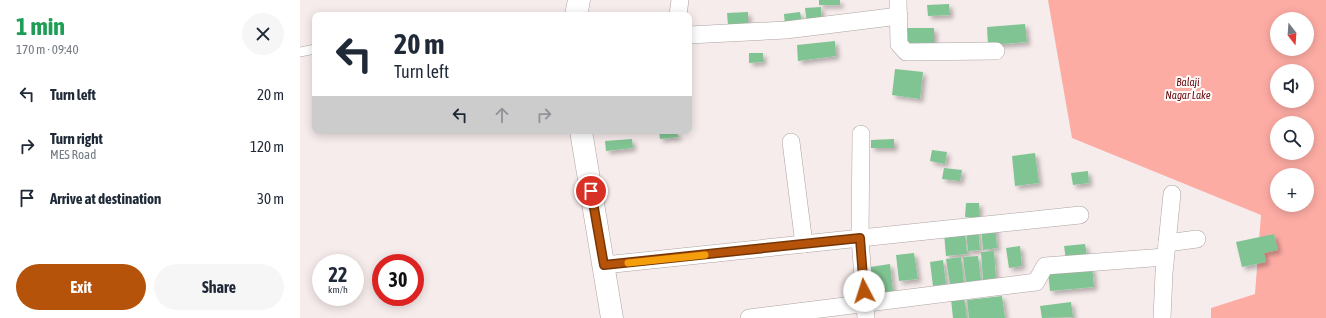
<!DOCTYPE html>
<html lang="en">
<head>
<meta charset="utf-8">
<style>
	:root { --surface:#fff; --page:#f6f6f7; --text:#1f2937; --muted:#747a83; --accent:#b45309 }
	body { margin:0; font-family:"Asap Condensed",sans-serif; background:var(--page); color:var(--text); height:100vh; display:flex; flex-direction:column; font-size:15px; white-space:nowrap }
	* { box-sizing:border-box; margin:0 }
	p { font-size:13px; color:var(--muted) }
	.icon { flex:none; width:22px; height:22px; fill:none; stroke:currentColor; stroke-width:2; stroke-linecap:round; stroke-linejoin:round }
	.map { position:relative; flex:1; overflow:hidden }
	.side { display:flex; flex-direction:column; background:var(--surface); width:300px }
	.side>* { flex:none }
	.top-card { position:absolute; left:12px; top:12px; width:380px; height:122px; border-radius:8px; box-shadow:0 2px 10px #0003; background:#fff; color:var(--text); overflow:hidden }
	.needle { width:26px; rotate:163deg }
	.controls { position:absolute; left:970px; top:12px; display:grid; gap:8px }
	.controls a { display:grid; place-items:center; width:44px; height:44px; border-radius:50%; background:var(--surface); box-shadow:0 2px 10px #0003; font-size:20px }
	.speed { position:absolute; left:12px; top:254px; display:flex; gap:8px; font-size:20px; font-weight:700; text-align:center }
	.speed>* { display:grid; place-content:center; width:52px; height:52px; border-radius:50%; background:var(--surface); box-shadow:0 2px 10px #0003; line-height:1 }
	.speed small { font-size:10px; font-weight:400 }
	.speed .limit { border:6px solid #d22; background:#fff; color:#111 }
	.pin { position:absolute; display:grid; place-items:center; width:34px; height:34px; color:#fff; margin:-17px; border:2px solid #fff; border-radius:50%; box-shadow:0 1px 4px #0007 }
	.me { position:absolute; width:44px; margin:-22px; rotate:355deg; stroke-linejoin:round; filter:drop-shadow(0 0 3px #0008) }
	.turn { display:flex; align-items:center; gap:14px; height:84px; padding:0 16px; font-size:18px }
	.turn .icon { width:52px; height:52px; stroke-width:2.5 }
	.turn b { display:block; font-size:28px; line-height:34px }
	.lanes { display:flex; align-items:center; height:38px; padding:0 16px; background:#0003; justify-content:center; gap:20px; direction:ltr }
	.lanes .off { opacity:.35 }
	.round { display:grid; place-items:center; flex:none; width:42px; height:42px; border-radius:21px; background:var(--page) }
	.head { display:flex; align-items:center; justify-content:space-between; height:68px; padding:0 16px }
	h1 { font-size:24px; font-weight:700; line-height:30px; color:#1e9e55 }
	.cta { display:flex; gap:8px; margin-top:auto; padding:8px 16px }
	.cta a { flex:1; height:46px; border-radius:24px; background:var(--accent); color:#fff; font-size:16px; font-weight:700; line-height:46px; text-align:center }
	.cta a+a { background:var(--page); color:var(--text) }
	ul { padding:0; list-style:none }
	li { display:flex; align-items:center; gap:12px; height:52px; padding:0 16px }
	li div { flex:1 }
	li b { display:block; font-size:15px }
	li em { font-style:normal }
	main { display:flex; flex:1; min-height:0 }
	.map>svg:first-child { display:block }
	.water { fill:#fdaca4; fill-rule:evenodd }
	.building { fill:#81c493; filter:url(#shadow) }
	.lines { fill:none; stroke-linecap:round; stroke-linejoin:round }
	.lane-casing { stroke:#ada4a3; stroke-width:10 }
	.street-casing { stroke:#ada4a3; stroke-width:18 }
	.secondary-casing { stroke:#ada4a3; stroke-width:23 }
	.lane { stroke:#fff; stroke-width:9 }
	.street { stroke:#fff; stroke-width:17 }
	.secondary { stroke:#fff; stroke-width:22 }
	.route-casing { stroke:#753606; stroke-width:10 }
	.route { stroke:#b45309; stroke-width:7 }
	.slow { stroke:#f59e0b; stroke-width:7 }
	.labels { text-anchor:middle; dominant-baseline:central; stroke-width:4; stroke-linejoin:round; paint-order:stroke }
	.water-label { font-size:11px; font-style:italic; fill:#6b0c0f; stroke:#fffbfb }
</style>
</head>
<body>
<main>
<section class="side">
<div class="head"><div><h1>1 min</h1><p>170 m · 09:40</p></div><a class="round"><svg class="icon" aria-label="close" viewBox="0 0 24 24"><path d="M6 6l12 12M18 6L6 18"/></svg></a></div>
<ul>
<li><svg class="icon" aria-label="left" viewBox="0 0 24 24"><path d="M17 20v-9H6M10 6l-5 5 5 5"/></svg><div><b>Turn left</b></div><em>20 m</em></li>
<li><svg class="icon" aria-label="right" viewBox="0 0 24 24"><path d="M7 20v-9h11M14 6l5 5-5 5"/></svg><div><b>Turn right</b><p>MES Road</p></div><em>120 m</em></li>
<li><svg class="icon" aria-label="arrive" viewBox="0 0 24 24"><path d="M6 21V4h12l-3 4 3 4H6"/></svg><div><b>Arrive at destination</b></div><em>30 m</em></li>
</ul>
<div class="cta"><a>Exit</a><a>Share</a></div>
</section>
<div class="map">
<svg width="1026" height="318" viewBox="0 0 1026 318">
	<defs>
		<filter id="shadow"><feDropShadow dx="3.5" dy="3.5" stdDeviation="2" flood-color="#0004"/></filter>
	</defs>
	<rect width="100%" height="100%" fill="#f6eceb"/>
	<!-- water -->
	<path class="water" d="M 748,0 L 1026,0 L 1026,318 L 911,318 L 911,308 L 955,294 L 961,215 L 772,138 ZM 977,19 L 1007,19 L 1007,49 L 977,49 ZM 977,71 L 1007,71 L 1007,101 L 977,101 ZM 977,123 L 1007,123 L 1007,153 L 977,153 ZM 977,175 L 1007,175 L 1007,205 L 977,205 Z"/>
	<!-- building -->
	<g class="building">
		<rect x="519" y="0" width="21" height="5"/>
		<path d="M 649,4 L 650,15 L 628,16 L 627,5 Z"/>
		<path d="M 521,7 L 522,23 L 507,24 L 505,8 Z"/>
		<path d="M 448,12 L 448,24 L 428,25 L 427,13 Z"/>
		<path d="M 500,12 L 502,23 L 485,25 L 484,14 Z"/>
		<path d="M 725,24 L 727,42 L 688,45 L 687,27 Z"/>
		<rect x="604" y="28" width="30" height="19"/>
		<path d="M 535,41 L 536,56 L 498,61 L 497,45 Z"/>
		<path d="M 449,53 L 463,53 L 463,62 L 449,63 Z"/>
		<path d="M 595,69 L 623,72 L 620,99 L 592,95 Z"/>
		<path d="M 359,131 L 375,131 L 379,137 L 360,139 Z"/>
		<path d="M 332,139 L 333,148 L 306,151 L 305,141 Z"/>
		<path d="M 594,139 L 594,148 L 571,148 L 571,140 Z"/>
		<path d="M 632,150 L 647,152 L 645,164 L 630,161 Z"/>
		<path d="M 735,153 L 739,183 L 715,186 L 712,156 Z"/>
		<path d="M 644,168 L 662,170 L 660,181 L 642,179 Z"/>
		<path d="M 788,171 L 789,183 L 773,185 L 771,173 Z"/>
		<path d="M 666,203 L 679,203 L 679,218 L 665,217 Z"/>
		<path d="M 695,225 L 697,248 L 683,250 L 681,227 Z"/>
		<path d="M 678,229 L 680,250 L 668,251 L 666,230 Z"/>
		<path d="M 665,232 L 667,254 L 646,256 L 644,233 Z"/>
		<path d="M 974,234 L 978,250 L 964,253 L 966,262 L 942,267 L 936,242 Z"/>
		<path d="M 785,244 L 787,257 L 766,260 L 764,246 Z"/>
		<path d="M 720,246 L 722,266 L 709,268 L 706,248 Z"/>
		<path d="M 694,251 L 696,279 L 683,280 L 681,252 Z"/>
		<path d="M 614,253 L 618,279 L 599,281 L 596,255 Z"/>
		<path d="M 678,256 L 681,280 L 666,282 L 663,257 Z"/>
		<path d="M 661,257 L 664,283 L 650,285 L 646,259 Z"/>
		<path d="M 643,260 L 646,284 L 633,286 L 630,262 Z"/>
		<path d="M 590,264 L 593,292 L 574,294 L 570,267 Z"/>
		<path d="M 792,267 L 794,287 L 750,291 L 748,272 Z"/>
		<path d="M 702,296 L 705,318 L 669,318 L 667,300 Z"/>
		<path d="M 664,297 L 667,318 L 653,318 L 651,299 Z"/>
		<path d="M 771,302 L 773,317 L 742,318 L 740,306 Z"/>
	</g>
	<g class="lines">
		<defs>
			<path id="lane" d="M 0,52 L 15,49"/>
			<g id="street">
				<path d="M 598,0 L 599,44 L 606,52 L 696,51"/>
				<path d="M 378,15 L 380,0"/>
				<path d="M 389,35 L 486,30 L 599,16"/>
				<path d="M 561,134 L 560,238 L 566,318"/>
				<path d="M 491,142 L 504,244"/>
				<path d="M 867,243 L 897,239"/>
				<path d="M 304,265 L 780,215"/>
				<path d="M 449,318 L 736,282 L 745,266 L 865,257"/>
				<path d="M 862,318 L 864,273 L 872,194"/>
			</g>
			<g id="secondary">
				<path d="M 276,15 L 279,0"/>
				<path d="M 281,131 L 312,318"/>
			</g>
		</defs>
		<!-- lane casing -->
		<use href="#lane" class="lane-casing"/>
		<!-- street casing -->
		<use href="#street" class="street-casing"/>
		<!-- secondary casing -->
		<use href="#secondary" class="secondary-casing"/>
		<!-- lane -->
		<use href="#lane" class="lane"/>
		<!-- street -->
		<use href="#street" class="street"/>
		<!-- secondary -->
		<use href="#secondary" class="secondary"/>
	</g>
	<g class="lines">
		<defs>
			<path id="route" d="M 291,191 L 304,265 L 560,238 L 564,291"/>
		</defs>
		<!-- route casing -->
		<use href="#route" class="route-casing"/>
		<!-- route -->
		<use href="#route" class="route"/>
		<!-- slow -->
		<path class="slow" d="M 328,263 L 405,255"/>
	</g>
	<g class="labels">
		<!-- water labels -->
		<g class="water-label">
			<text x="888" y="82">Balaji<tspan x="888" dy="13">Nagar Lake</tspan></text>
		</g>
	</g>
</svg>
<div class="controls">
<a><svg class="needle" viewBox="-14 -14 28 28"><path d="M0-13l5 13h-10z" fill="#e53935"/><path d="M0 13l5-13h-10z" fill="#747a83"/></svg></a>
<a><svg class="icon" aria-label="sound" viewBox="0 0 24 24"><path d="M4 9h4l5-4v14l-5-4H4zM17 9q2 3 0 6"/></svg></a>
<a><svg class="icon" aria-label="search" viewBox="0 0 24 24"><circle cx="10" cy="10" r="6"/><path d="M15 15l6 6"/></svg></a>
<a>+</a>
</div>
<div class="speed"><div>22<small>km/h</small></div><div class="limit">30</div></div>
<div class="pin" style="left:291px;top:191px;background:#d93025"><svg class="icon" aria-label="arrive" viewBox="0 0 24 24"><path d="M6 21V4h12l-3 4 3 4H6"/></svg></div>
<svg class="me" style="left:564px;top:291px" viewBox="-20 -20 40 40"><circle r="19" fill="#fff"/><path d="M0-13L10 11 0 6-10 11z" fill="#b45309"/></svg>
<div class="top-card">
<div class="turn"><svg class="icon" aria-label="left" viewBox="0 0 24 24"><path d="M17 20v-9H6M10 6l-5 5 5 5"/></svg><div><b>20 m</b>Turn left</div></div>
<div class="lanes"><svg class="icon" aria-label="left" viewBox="0 0 24 24"><path d="M17 20v-9H6M10 6l-5 5 5 5"/></svg><svg class="icon off" aria-label="ahead" viewBox="0 0 24 24"><path d="M12 20V5M6 11l6-6 6 6"/></svg><svg class="icon off" aria-label="right" viewBox="0 0 24 24"><path d="M7 20v-9h11M14 6l5 5-5 5"/></svg></div>
</div>
</div>
</main>
</body>
</html>
